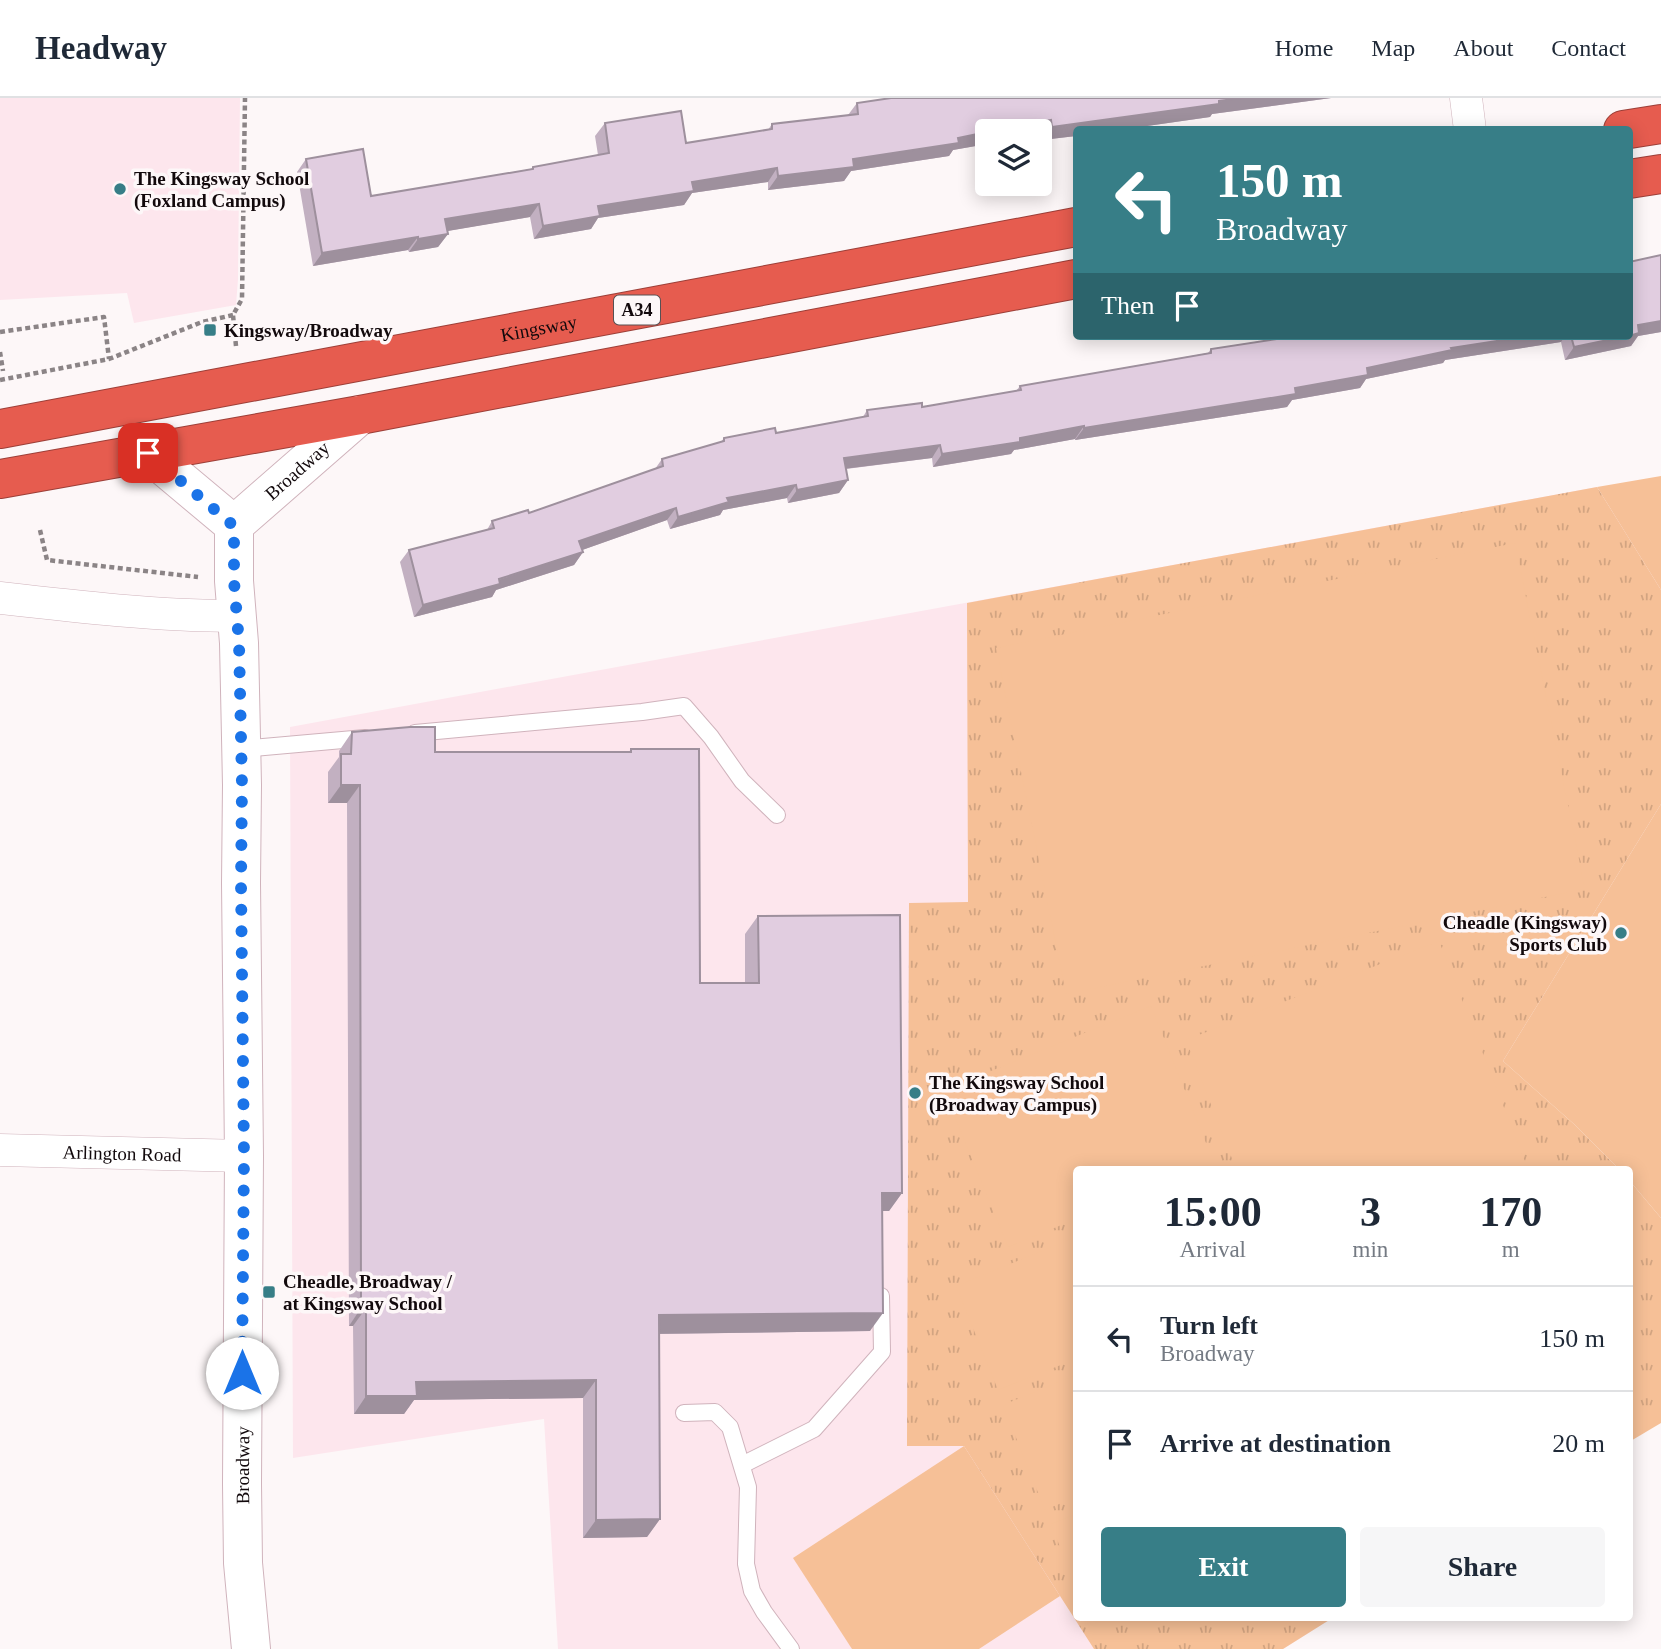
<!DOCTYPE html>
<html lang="en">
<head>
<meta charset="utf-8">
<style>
	:root { --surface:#fff; --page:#f6f6f7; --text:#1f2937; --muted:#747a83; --line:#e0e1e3; --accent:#377e87 }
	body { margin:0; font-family:Georgia,serif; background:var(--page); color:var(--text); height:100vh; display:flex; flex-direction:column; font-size:26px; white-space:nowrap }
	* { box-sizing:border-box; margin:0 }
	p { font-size:23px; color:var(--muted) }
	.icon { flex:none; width:38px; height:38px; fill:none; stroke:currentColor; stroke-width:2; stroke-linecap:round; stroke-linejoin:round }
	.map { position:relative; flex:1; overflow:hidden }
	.sheet { position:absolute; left:1073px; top:1068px; width:560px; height:455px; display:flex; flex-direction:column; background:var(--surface); border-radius:7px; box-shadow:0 4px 18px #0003 }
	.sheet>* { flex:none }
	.banner { position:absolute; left:1073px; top:28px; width:560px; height:214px; border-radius:7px; box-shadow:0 4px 18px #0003; background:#377e87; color:#fff; overflow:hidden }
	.tools { position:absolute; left:975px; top:21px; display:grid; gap:14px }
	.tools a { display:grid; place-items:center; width:77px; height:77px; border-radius:7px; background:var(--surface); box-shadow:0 4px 18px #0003; font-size:35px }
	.pin { position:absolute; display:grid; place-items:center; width:60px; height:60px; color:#fff; margin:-30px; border-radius:14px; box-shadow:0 4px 10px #0006 }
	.me { position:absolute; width:77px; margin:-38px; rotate:0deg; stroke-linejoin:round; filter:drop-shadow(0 0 5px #0008) }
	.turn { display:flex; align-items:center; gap:24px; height:147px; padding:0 28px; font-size:32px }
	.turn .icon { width:91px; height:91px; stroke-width:2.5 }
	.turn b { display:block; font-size:49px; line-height:60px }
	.then { display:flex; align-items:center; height:66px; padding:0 28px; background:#0003; gap:14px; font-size:26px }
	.eta { display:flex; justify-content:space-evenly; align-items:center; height:119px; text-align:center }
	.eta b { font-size:42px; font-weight:600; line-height:49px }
	.action { display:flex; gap:14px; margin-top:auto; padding:14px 28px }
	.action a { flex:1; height:80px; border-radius:7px; background:var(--accent); color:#fff; font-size:28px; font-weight:600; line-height:80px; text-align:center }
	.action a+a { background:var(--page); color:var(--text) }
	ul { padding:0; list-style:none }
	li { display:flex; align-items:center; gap:21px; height:105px; padding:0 28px; border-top:2px solid var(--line) }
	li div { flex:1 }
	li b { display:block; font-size:26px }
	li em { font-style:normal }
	header { display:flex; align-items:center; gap:42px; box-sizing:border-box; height:98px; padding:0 35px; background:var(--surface); border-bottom:2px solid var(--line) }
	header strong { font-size:33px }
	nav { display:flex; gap:38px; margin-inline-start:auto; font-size:24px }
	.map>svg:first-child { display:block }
	.built { fill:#fde6ed }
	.grass { fill:url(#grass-tufts) }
	.pitch { fill:#f6c097 }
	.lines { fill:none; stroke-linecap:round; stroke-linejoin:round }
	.lane-casing { stroke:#d0b3bc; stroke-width:18 }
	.street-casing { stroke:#d0b3bc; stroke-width:33 }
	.secondary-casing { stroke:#d0b3bc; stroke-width:40 }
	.highway-casing { stroke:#9c3f38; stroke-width:40 }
	.path { stroke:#8b8486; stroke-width:4.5; stroke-dasharray:5 3.5; stroke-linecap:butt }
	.lane { stroke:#fff; stroke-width:16 }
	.street { stroke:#fff; stroke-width:32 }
	.secondary { stroke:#fff; stroke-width:38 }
	.highway { stroke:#e65c4f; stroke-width:38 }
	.wall { fill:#c2b0c1 }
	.shaded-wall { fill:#9e909d }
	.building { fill:#e1cde0; stroke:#9e909d; stroke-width:2 }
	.route { stroke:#1a73e8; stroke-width:12; stroke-dasharray:0 21.6 }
	.poi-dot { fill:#377e87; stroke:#fdf7f8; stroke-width:2.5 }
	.labels { text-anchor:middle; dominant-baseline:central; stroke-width:7; stroke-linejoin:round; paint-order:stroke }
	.shield { fill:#fdf7f8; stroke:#585053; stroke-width:2 }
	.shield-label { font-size:18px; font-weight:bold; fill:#12090c }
	.poi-label { font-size:19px; font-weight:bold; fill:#12090c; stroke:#fdf7f8; text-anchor:start }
	.street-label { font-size:19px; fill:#12090c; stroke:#fdf7f8 }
</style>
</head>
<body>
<header>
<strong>Headway</strong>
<nav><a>Home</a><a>Map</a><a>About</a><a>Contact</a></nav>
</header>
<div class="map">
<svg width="1661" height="1551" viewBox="0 0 1661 1551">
	<defs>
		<pattern id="grass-tufts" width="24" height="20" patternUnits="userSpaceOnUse" patternTransform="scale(1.75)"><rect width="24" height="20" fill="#f6c097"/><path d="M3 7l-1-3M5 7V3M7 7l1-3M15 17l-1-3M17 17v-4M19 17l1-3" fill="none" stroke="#d2a481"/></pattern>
	</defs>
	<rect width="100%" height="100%" fill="#fdf7f8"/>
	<!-- built -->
	<g class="built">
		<path d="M 0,0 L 240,0 L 238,181 L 236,207 L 134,225 L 127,195 L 0,202 Z"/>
		<path d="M 1597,389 L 1661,492 L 1661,706 L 1503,963 L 1619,1071 L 1076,1071 L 1076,1519 L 1334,1519 L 1283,1551 L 558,1551 L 544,1321 L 293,1360 L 290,629 Z"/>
	</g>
	<!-- grass -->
	<g class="grass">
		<path d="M 1597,389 L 1661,492 L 1661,706 L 1503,963 L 1575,1027 L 1619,1071 L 1076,1071 L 1076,1519 L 1334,1519 L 1283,1551 L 1094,1551 L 964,1348 L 907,1348 L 909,805 L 968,804 L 967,505 Z"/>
		<path d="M 1629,1082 L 1661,1120 L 1661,1325 L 1629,1344 Z"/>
	</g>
	<!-- pitch -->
	<g class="pitch">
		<path d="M 1661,378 L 1661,492 L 1597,389 Z"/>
		<path d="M 1515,445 L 1585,791 L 1066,896 L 996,550 Z"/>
		<path d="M 1661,706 L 1661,1120 L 1629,1082 L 1629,1071 L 1619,1071 L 1575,1027 L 1503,963 Z"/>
		<path d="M 1439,843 L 1528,1071 L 1236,1071 L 1186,942 Z"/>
		<path d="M 1151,908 L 1214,1065 L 1198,1071 L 1076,1071 L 1076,1121 L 1008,1149 L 944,992 Z"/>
		<path d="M 1076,1139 L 1076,1261 L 998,1292 L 956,1188 Z"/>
		<path d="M 1076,1277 L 1076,1399 L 1045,1412 L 1003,1307 Z"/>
		<path d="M 964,1348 L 1060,1498 L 979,1551 L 852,1551 L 793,1460 Z"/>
		<path d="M 1076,1416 L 1076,1490 L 1051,1426 Z"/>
	</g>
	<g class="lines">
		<defs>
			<g id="lane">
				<path d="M 415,635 L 642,614 L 684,608 L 711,639 L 742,683 L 777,717"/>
				<path d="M 241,651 L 365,640"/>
				<path d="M 684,1315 L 715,1314 L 730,1329 L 748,1389 L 746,1466 L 752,1493 L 764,1514 L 791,1551"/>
				<path d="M 742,1367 L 814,1331 L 882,1254 L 881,1198"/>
			</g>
			<g id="street">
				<path d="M 1466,0 L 1470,32"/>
				<path d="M 0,500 C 79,509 158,518 237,518"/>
				<path id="s1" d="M 0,1052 L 244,1058"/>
			</g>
			<g id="secondary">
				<path d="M 148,355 L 234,427"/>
				<path id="s2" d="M 251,1551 L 243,1465 L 242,1386 L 244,1058 L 241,785 L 242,687 L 239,545 L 234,483 L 234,427 L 360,317"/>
			</g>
			<g id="highway">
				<path d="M 1623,32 L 1661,26"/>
				<path d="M 1629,81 L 1661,76"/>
				<path id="s3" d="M 0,331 L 1076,129"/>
				<path d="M 0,381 L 360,317 L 1076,181"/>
			</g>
		</defs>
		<!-- lane casing -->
		<use href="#lane" class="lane-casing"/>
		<!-- street casing -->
		<use href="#street" class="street-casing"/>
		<!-- secondary casing -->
		<use href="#secondary" class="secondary-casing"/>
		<!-- highway casing -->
		<use href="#highway" class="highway-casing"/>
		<!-- path -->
		<g class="path">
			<path d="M 0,234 L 104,219 L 109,261"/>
			<path d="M 236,248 L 233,217 L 242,201 L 245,0"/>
			<path d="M 0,254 L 3,273"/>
			<path d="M 0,282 L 109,261 L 202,224 L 233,217"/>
			<path d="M 40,432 L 47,462 L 198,479"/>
		</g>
		<!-- lane -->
		<use href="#lane" class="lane"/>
		<!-- street -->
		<use href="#street" class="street"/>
		<!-- secondary -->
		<use href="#secondary" class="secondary"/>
		<!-- highway -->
		<use href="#highway" class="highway"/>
	</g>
	<!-- wall -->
	<g class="wall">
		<path d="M 891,0 L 1331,0 L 1212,16 L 1210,19 L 1119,32 L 1076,32 L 1076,38 L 1042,42 L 1042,35 L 1040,36 L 1040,33 L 987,33 L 987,46 L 953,52 L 949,58 L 851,73 L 844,83 L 768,92 L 768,84 L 692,95 L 684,107 L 598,120 L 591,131 L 534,141 L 530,119 L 447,133 L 448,136 L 438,149 L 409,154 L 408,152 L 313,168 L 297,74 L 306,61 L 371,98 L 531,71 L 533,69 L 598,57 L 595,38 L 605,25 L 686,45 L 768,32 L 772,26 L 848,17 L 857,5 Z"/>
		<path d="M 1661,157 L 1661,234 L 1638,238 L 1631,248 L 1565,262 L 1561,244 L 1445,262 L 1443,265 L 1366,281 L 1360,290 L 1292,302 L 1287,309 L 1075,342 L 1075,341 L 1014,352 L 1011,356 L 933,369 L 932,360 L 846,371 L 848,382 L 839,395 L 788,405 L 787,400 L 723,412 L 720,417 L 670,431 L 667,422 L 582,452 L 583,454 L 574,467 L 496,492 L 492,499 L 414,519 L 400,464 L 409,452 L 487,432 L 492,423 L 529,415 L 655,371 L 662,361 L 721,344 L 724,340 L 776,335 L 863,319 L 867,312 L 922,309 L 1016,293 L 1020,288 L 1208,255 L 1211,251 L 1292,238 L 1629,238 Z"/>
		<path d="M 352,634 L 435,654 L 629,654 L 631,651 L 700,885 L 745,885 L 745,836 L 758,818 L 902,1095 L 889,1113 L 882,1113 L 870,1233 L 659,1236 L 660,1421 L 647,1439 L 583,1440 L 583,1300 L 414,1302 L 404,1316 L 354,1316 L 353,1228 L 349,1228 L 347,705 L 328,705 L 328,674 L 339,659 L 339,653 Z"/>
	</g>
	<!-- shaded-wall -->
	<g class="shaded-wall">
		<path d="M 1242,0 L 1331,0 L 1212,16 L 1210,19 L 1119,32 L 1076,32 L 1076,38 L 1042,42 L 1052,29 Z"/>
		<path d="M 1051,22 L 1042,35 L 1040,36 L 1040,33 L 992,33 Z"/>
		<path d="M 987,34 L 987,46 L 953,52 L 949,58 L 851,73 L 844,83 L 768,92 L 778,78 L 853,61 Z"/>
		<path d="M 777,70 L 768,84 L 692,95 L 684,107 L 598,120 L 591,131 L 534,141 L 543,128 L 598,108 L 692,84 Z"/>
		<path d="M 539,106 L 530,119 L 436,135 L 445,121 Z"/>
		<path d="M 448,136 L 438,149 L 409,154 L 418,141 Z"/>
		<path d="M 418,139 L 408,152 L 313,168 L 322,155 Z"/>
		<path d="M 1661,223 L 1661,234 L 1638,238 L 1631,248 L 1565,262 L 1574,249 L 1638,227 Z"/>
		<path d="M 1529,238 L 1565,238 L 1561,244 L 1445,262 L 1443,265 L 1366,281 L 1360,290 L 1292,302 L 1287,309 L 1075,342 L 1084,330 L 1295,290 L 1367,270 L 1451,250 Z"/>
		<path d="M 1084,328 L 1075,341 L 1014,352 L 1011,356 L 933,369 L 942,356 L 1020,340 Z"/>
		<path d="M 940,347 L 932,360 L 835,372 L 844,360 Z"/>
		<path d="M 848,382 L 839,395 L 788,405 L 797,392 Z"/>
		<path d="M 796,387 L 787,400 L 723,412 L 720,417 L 670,431 L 678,419 L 727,400 Z"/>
		<path d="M 676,410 L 667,422 L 571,456 L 579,443 Z"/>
		<path d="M 583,454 L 574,467 L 496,492 L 492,499 L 414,519 L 423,507 Z"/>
		<path d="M 341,687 L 360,687 L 347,705 L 328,705 Z"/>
		<path d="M 882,1095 L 902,1095 L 889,1113 L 869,1113 Z"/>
		<path d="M 361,1210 L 366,1210 L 353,1228 L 349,1228 Z"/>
		<path d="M 883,1215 L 870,1233 L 646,1236 L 659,1217 Z"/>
		<path d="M 596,1282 L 583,1300 L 414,1302 L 404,1316 L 354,1316 L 366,1298 L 416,1284 Z"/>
		<path d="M 660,1421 L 647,1439 L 583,1440 L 596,1422 Z"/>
	</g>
	<!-- building -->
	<g class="building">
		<path d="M 891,0 L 1242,0 L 1219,3 L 1219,6 L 1052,29 L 1051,22 L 987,33 L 987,34 L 958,40 L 959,45 L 853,61 L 854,69 L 778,78 L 777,70 L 692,84 L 694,93 L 598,108 L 600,118 L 543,128 L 539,106 L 445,121 L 448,136 L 418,141 L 418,139 L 322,155 L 306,61 L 363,51 L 371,98 L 533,71 L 533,69 L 609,55 L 605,25 L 681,13 L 686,45 L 772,31 L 772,26 L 858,16 L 857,5 Z"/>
		<path d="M 1661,157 L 1661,223 L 1638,227 L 1639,235 L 1629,238 L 1629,164 Z"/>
		<path d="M 1297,238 L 1529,238 L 1451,250 L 1452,252 L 1367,270 L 1368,277 L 1295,290 L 1296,296 L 1084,330 L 1084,328 L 1020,340 L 1020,344 L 942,356 L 940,347 L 844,360 L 848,382 L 797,392 L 796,387 L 727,400 L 729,404 L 678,419 L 676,410 L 579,443 L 583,454 L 499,481 L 500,486 L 423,507 L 409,452 L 494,430 L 492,423 L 528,412 L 529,415 L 663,368 L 662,361 L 724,343 L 724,340 L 775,330 L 776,335 L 868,318 L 867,312 L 922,305 L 922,309 L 1021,292 L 1020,288 L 1211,255 L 1211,251 Z"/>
		<path d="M 1571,238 L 1627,238 L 1574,249 Z"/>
		<path d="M 410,629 L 435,629 L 435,654 L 631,654 L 631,651 L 699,651 L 700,885 L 759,885 L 758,818 L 900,817 L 902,1095 L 882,1095 L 883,1215 L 659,1217 L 660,1421 L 596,1422 L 596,1282 L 416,1284 L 417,1298 L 366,1298 L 366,1210 L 361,1210 L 360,687 L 341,687 L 341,656 L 351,656 L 352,634 Z"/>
	</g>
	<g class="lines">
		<!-- route -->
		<path class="route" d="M 148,355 L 234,428 L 234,483 L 239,545 L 242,687 L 241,785 L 244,1058 L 242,1275"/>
	</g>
	<!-- markers -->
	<g class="poi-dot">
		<circle cx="120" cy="91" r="7"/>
		<rect x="203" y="225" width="14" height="14" rx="3.5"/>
		<circle cx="1621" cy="835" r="7"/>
		<circle cx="915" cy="995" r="7"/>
		<rect x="262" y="1187" width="14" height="14" rx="3.5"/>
	</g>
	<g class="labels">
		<!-- shield labels -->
		<rect class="shield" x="614" y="197.5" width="46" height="29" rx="5"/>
		<g class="shield-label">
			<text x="637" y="212">A34</text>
		</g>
		<!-- poi labels -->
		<g class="poi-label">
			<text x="134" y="80">The Kingsway School<tspan x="134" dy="22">(Foxland Campus)</tspan></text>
			<text x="224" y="232">Kingsway/Broadway</text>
			<text x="1607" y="824" text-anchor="end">Cheadle (Kingsway)<tspan x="1607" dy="22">Sports Club</tspan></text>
			<text x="929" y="984">The Kingsway School<tspan x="929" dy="22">(Broadway Campus)</tspan></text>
			<text x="283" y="1183">Cheadle, Broadway /<tspan x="283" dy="22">at Kingsway School</tspan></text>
		</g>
		<!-- street labels -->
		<g class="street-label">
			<text stroke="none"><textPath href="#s3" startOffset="548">Kingsway</textPath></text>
			<text stroke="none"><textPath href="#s2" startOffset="1208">Broadway</textPath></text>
			<text stroke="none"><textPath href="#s1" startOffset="122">Arlington Road</textPath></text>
			<text stroke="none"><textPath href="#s2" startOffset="184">Broadway</textPath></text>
		</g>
	</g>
</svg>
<div class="tools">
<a><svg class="icon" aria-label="layers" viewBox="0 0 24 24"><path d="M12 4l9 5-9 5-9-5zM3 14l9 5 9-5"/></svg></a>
</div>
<div class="pin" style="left:148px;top:355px;background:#d93025"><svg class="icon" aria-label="arrive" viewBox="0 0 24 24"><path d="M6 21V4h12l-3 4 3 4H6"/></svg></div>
<svg class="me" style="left:242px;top:1275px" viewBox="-20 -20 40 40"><circle r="19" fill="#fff"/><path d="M0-13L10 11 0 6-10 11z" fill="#1a73e8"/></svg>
<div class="banner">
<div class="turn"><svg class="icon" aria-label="left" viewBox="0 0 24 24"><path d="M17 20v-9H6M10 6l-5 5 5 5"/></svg><div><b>150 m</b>Broadway</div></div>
<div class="then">Then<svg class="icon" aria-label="arrive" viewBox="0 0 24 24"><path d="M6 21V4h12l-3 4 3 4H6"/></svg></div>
</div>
<section class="sheet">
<div class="eta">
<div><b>15:00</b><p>Arrival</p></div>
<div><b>3</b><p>min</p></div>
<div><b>170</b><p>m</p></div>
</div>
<ul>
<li><svg class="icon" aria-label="left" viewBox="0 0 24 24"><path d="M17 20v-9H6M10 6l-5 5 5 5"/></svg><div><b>Turn left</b><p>Broadway</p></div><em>150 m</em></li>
<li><svg class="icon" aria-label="arrive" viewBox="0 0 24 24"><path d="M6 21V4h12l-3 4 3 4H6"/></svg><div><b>Arrive at destination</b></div><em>20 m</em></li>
</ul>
<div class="action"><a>Exit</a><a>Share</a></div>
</section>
</div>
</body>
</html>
